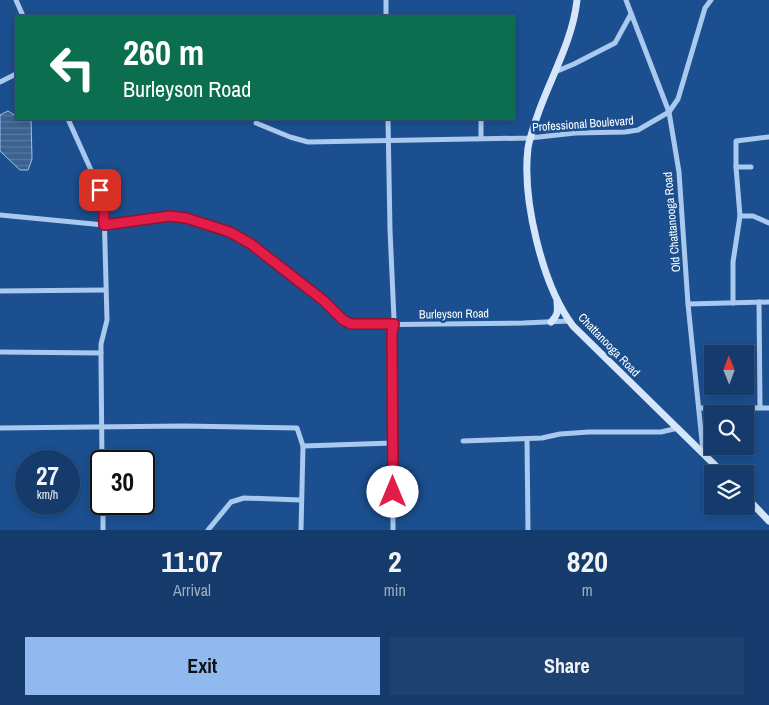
<!DOCTYPE html>
<html lang="en">
<head>
<meta charset="utf-8">
<style>
	:root { --surface:#143b6b; --page:#1d4271; --text:#f1f3f6; --muted:#9dadc1; --line:#33557e; --accent:#90b9f0 }
	body { margin:0; font-family:"Archivo Narrow",sans-serif; background:var(--page); color:var(--text); height:100vh; display:flex; flex-direction:column; font-size:19px; white-space:nowrap }
	* { box-sizing:border-box; margin:0 }
	p { font-size:16px; color:var(--muted) }
	.icon { flex:none; width:28px; height:28px; fill:none; stroke:currentColor; stroke-width:2; stroke-linecap:round; stroke-linejoin:round }
	.map { position:relative; height:530px; overflow:hidden }
	.drawer { display:flex; flex-direction:column; background:var(--surface); flex:1 }
	.drawer>* { flex:none }
	.hud { position:absolute; left:15px; top:15px; width:500px; height:105px; border-radius:0px; box-shadow:0 2px 8px #0003,0 0 0 1px var(--line); background:#0b6e4f; color:#fff; overflow:hidden }
	.needle { width:32px; rotate:359deg }
	.fabs { position:absolute; left:704px; top:345px; display:grid; gap:10px }
	.fabs a { display:grid; place-items:center; width:50px; height:50px; border-radius:0px; background:var(--surface); box-shadow:0 2px 8px #0003,0 0 0 1px var(--line); font-size:25px }
	.speed { position:absolute; left:15px; top:450px; display:flex; gap:10px; font-size:25px; font-weight:700; text-align:center }
	.speed>* { display:grid; place-content:center; width:65px; height:65px; border-radius:50%; background:var(--surface); box-shadow:0 2px 8px #0003,0 0 0 1px var(--line); line-height:1 }
	.speed small { font-size:12px; font-weight:400 }
	.speed .limit { border:2px solid #111; border-radius:8px; background:#fff; color:#111 }
	.pin { position:absolute; display:grid; place-items:center; width:42px; height:42px; color:#fff; margin:-21px; border-radius:10px; box-shadow:0 2px 8px #0006 }
	.me { position:absolute; width:55px; margin:-28px; rotate:0deg; stroke-linejoin:round; filter:drop-shadow(0 0 4px #0008) }
	.turn { display:flex; align-items:center; gap:18px; height:105px; padding:0 25px; font-size:22px }
	.turn .icon { width:65px; height:65px; stroke-width:2.5 }
	.turn b { display:block; font-size:35px; line-height:42px }
	.eta { display:flex; justify-content:space-evenly; align-items:center; height:85px; text-align:center }
	.eta b { font-size:30px; font-weight:700; line-height:35px }
	.button { display:flex; gap:10px; margin-top:auto; padding:10px 25px }
	.button a { flex:1; height:58px; border-radius:0px; background:var(--accent); color:#111; font-size:20px; font-weight:700; line-height:58px; text-align:center }
	.button a+a { background:var(--page); color:var(--text) }
	.map>svg:first-child { display:block }
	.water { fill:url(#water-rules); stroke:#9cc4f0 }
	.lines { fill:none; stroke-linecap:round; stroke-linejoin:round }
	.street { stroke:#a9c9ee; stroke-width:5 }
	.secondary { stroke:#d6e6fa; stroke-width:7 }
	.route-casing { stroke:#92132f; stroke-width:12 }
	.route { stroke:#e11d48; stroke-width:9 }
	.labels { text-anchor:middle; dominant-baseline:central; stroke-width:5; stroke-linejoin:round; paint-order:stroke }
	.street-label { font-size:12px; fill:#fff; stroke:#1b4f8f }
</style>
</head>
<body>
<div class="map">
<svg width="769" height="530" viewBox="0 0 769 530">
	<defs>
		<pattern id="water-rules" width="6" height="5" patternUnits="userSpaceOnUse" patternTransform="scale(1.25)"><rect width="6" height="5" fill="#3c6290"/><path d="M0 2.5h6" fill="none" stroke="#597aa1"/></pattern>
	</defs>
	<rect width="100%" height="100%" fill="#1b4f8f"/>
	<!-- water -->
	<path class="water" d="M 8,111 L 16,116 L 16,119 L 31,119 L 32,159 L 28,170 L 20,170 L 0,151 L 0,115 Z"/>
	<g class="lines">
		<!-- street -->
		<g class="street">
			<path d="M 16,0 L 23,16"/>
			<path d="M 386,0 L 386,16"/>
			<path d="M 626,0 L 669,112 L 679,172 L 688,304 L 703,451"/>
			<path d="M 555,72 L 574,64 L 615,43 L 631,14"/>
			<path d="M 0,82 L 16,74"/>
			<path d="M 68,119 L 100,190 L 104,208 L 107,320 L 101,344 L 101,360 L 102,461"/>
			<path d="M 388,119 L 390,230 L 394,319 L 392,332 L 393,530"/>
			<path d="M 481,119 L 481,138"/>
			<path d="M 256,123 L 290,137 L 308,142 L 530,138 L 575,133 L 625,132 L 638,130 L 669,112 L 678,99 L 705,8 L 711,0"/>
			<path d="M 736,167 L 751,167"/>
			<path d="M 0,215 L 104,225 L 170,216 L 191,220 L 229,232 L 251,244 L 324,301 L 343,321 L 351,325 L 523,323 L 569,321"/>
			<path d="M 740,216 L 753,216 L 769,223"/>
			<path d="M 0,291 L 105,290"/>
			<path d="M 759,302 L 760,408"/>
			<path d="M 733,303 L 733,262 L 740,216 L 736,167 L 736,141 L 769,137"/>
			<path d="M 688,304 L 769,302"/>
			<path d="M 0,352 L 101,353"/>
			<path d="M 699,408 L 769,408"/>
			<path d="M 0,428 L 184,426 L 297,428 L 303,446 L 301,530"/>
			<path d="M 527,439 L 528,530"/>
			<path d="M 463,441 L 542,438 L 560,434 L 589,432 L 661,432 L 678,428"/>
			<path d="M 303,446 L 393,443"/>
			<path d="M 103,504 L 103,530"/>
			<path d="M 208,530 L 231,502 L 244,498 L 300,500"/>
		</g>
		<!-- secondary -->
		<g class="secondary">
			<path d="M 577,0 C 573,39 552,75 539,111 C 535,123 530,136 528,148 C 522,199 542,285 573,326 L 724,474"/>
			<path d="M 551,322 C 558,315 558,311 557,302"/>
			<path d="M 745,496 L 769,521"/>
		</g>
	</g>
	<g class="lines">
		<defs>
			<path id="route" d="M 100,190 L 104,208 L 104,225 L 170,216 L 186,218 L 230,232 L 251,244 L 324,301 L 343,320 L 351,324 L 394,324 L 392,332 L 393,492"/>
		</defs>
		<!-- route casing -->
		<use href="#route" class="route-casing"/>
		<!-- route -->
		<use href="#route" class="route"/>
	</g>
	<g class="labels">
		<!-- street labels -->
		<g class="street-label">
			<text transform="translate(583 124) rotate(-4)">Professional Boulevard</text>
			<text transform="translate(672 222) rotate(-95)">Old Chattanooga Road</text>
			<text transform="translate(454 314) rotate(-1)">Burleyson Road</text>
			<text transform="translate(609 345) rotate(46)">Chattanooga Road</text>
		</g>
	</g>
</svg>
<div class="fabs">
<a><svg class="needle" viewBox="-14 -14 28 28"><path d="M0-13l5 13h-10z" fill="#e53935"/><path d="M0 13l5-13h-10z" fill="#9dadc1"/></svg></a>
<a><svg class="icon" aria-label="search" viewBox="0 0 24 24"><circle cx="10" cy="10" r="6"/><path d="M15 15l6 6"/></svg></a>
<a><svg class="icon" aria-label="layers" viewBox="0 0 24 24"><path d="M12 4l9 5-9 5-9-5zM3 14l9 5 9-5"/></svg></a>
</div>
<div class="speed"><div>27<small>km/h</small></div><div class="limit">30</div></div>
<div class="pin" style="left:100px;top:190px;background:#d93025"><svg class="icon" aria-label="arrive" viewBox="0 0 24 24"><path d="M6 21V4h12l-3 4 3 4H6"/></svg></div>
<svg class="me" style="left:393px;top:492px" viewBox="-20 -20 40 40"><circle r="19" fill="#fff"/><path d="M0-13L10 11 0 6-10 11z" fill="#e11d48"/></svg>
<div class="hud">
<div class="turn"><svg class="icon" aria-label="left" viewBox="0 0 24 24"><path d="M17 20v-9H6M10 6l-5 5 5 5"/></svg><div><b>260 m</b>Burleyson Road</div></div>
</div>
</div>
<section class="drawer">
<div class="eta">
<div><b>11:07</b><p>Arrival</p></div>
<div><b>2</b><p>min</p></div>
<div><b>820</b><p>m</p></div>
</div>
<div class="button"><a>Exit</a><a>Share</a></div>
</section>
</body>
</html>
